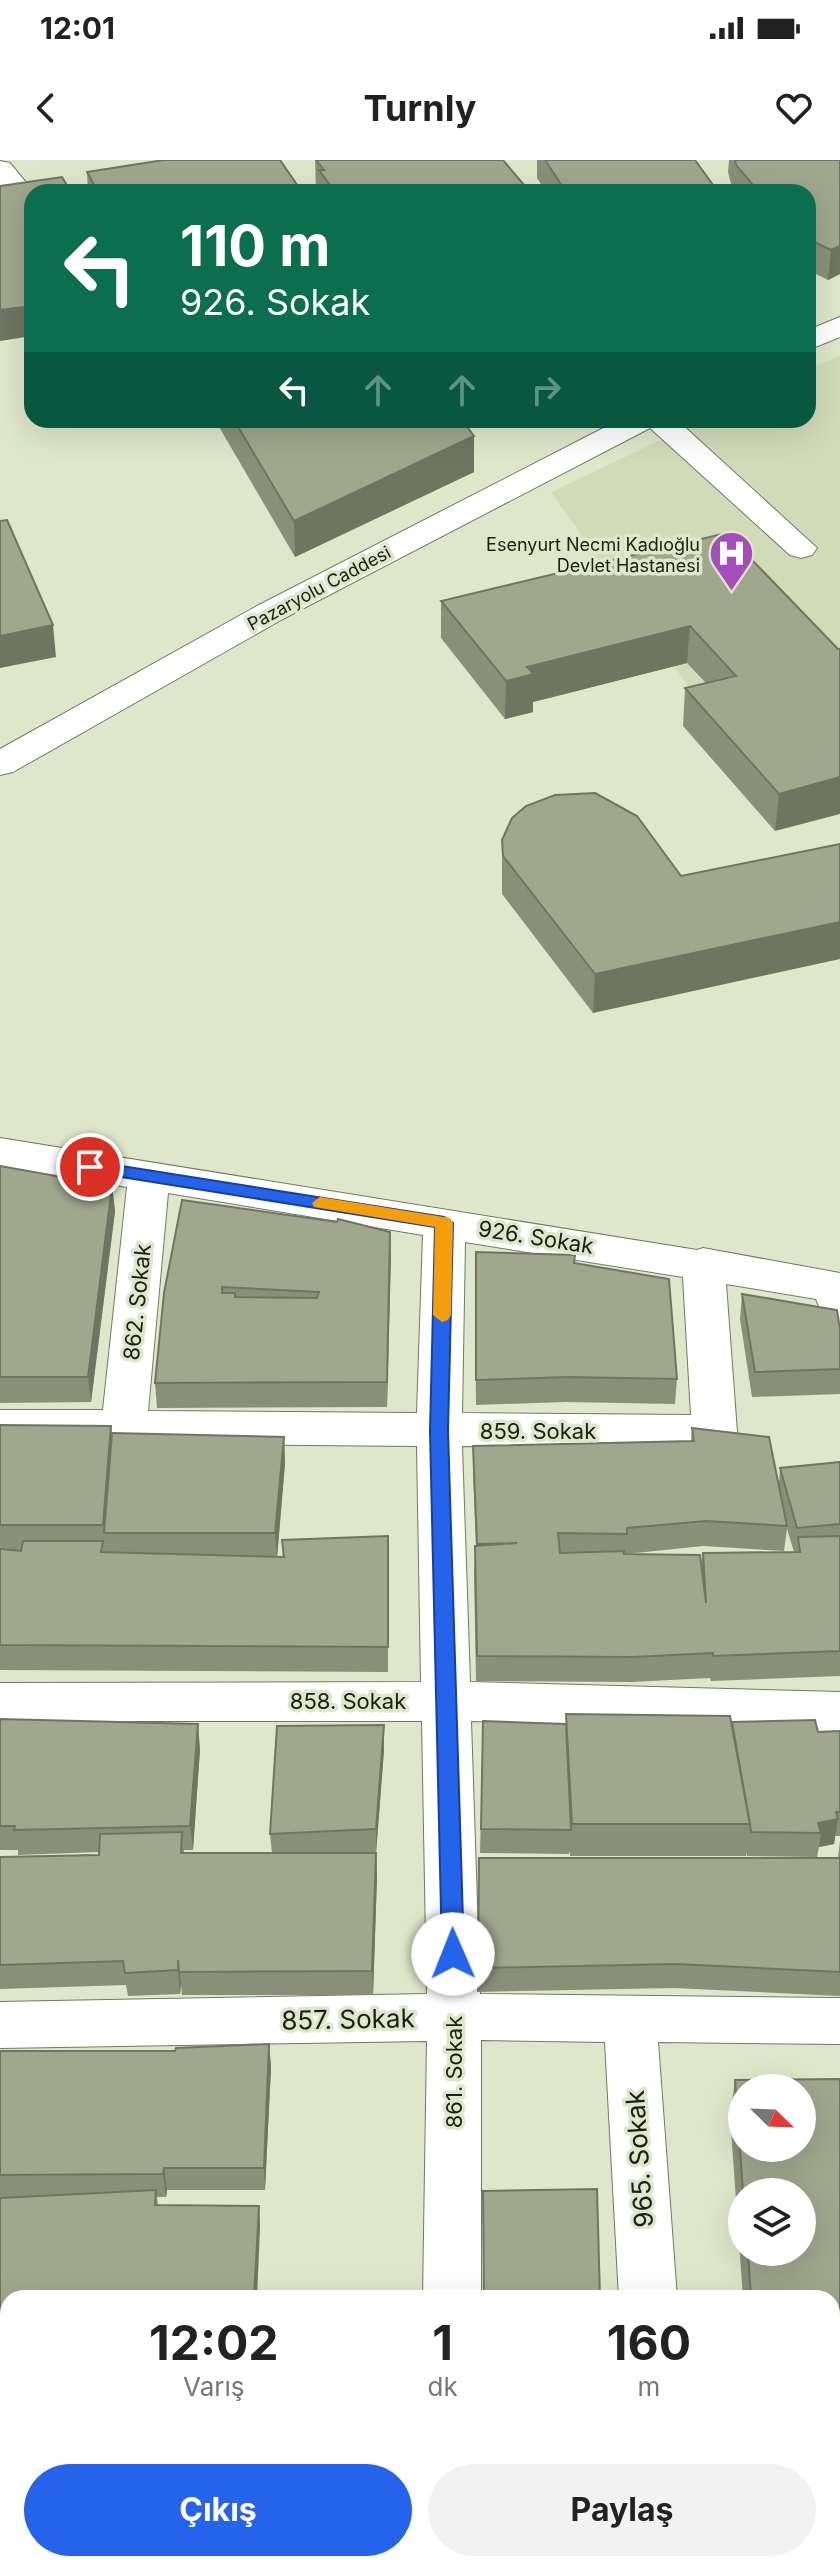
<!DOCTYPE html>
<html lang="tr">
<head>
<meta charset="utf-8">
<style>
	:root { --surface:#fff; --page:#f2f2f2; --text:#222; --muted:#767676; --accent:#2563eb }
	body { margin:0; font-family:Inter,sans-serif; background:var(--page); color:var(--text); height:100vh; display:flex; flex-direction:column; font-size:30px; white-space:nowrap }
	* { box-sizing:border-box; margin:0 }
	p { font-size:26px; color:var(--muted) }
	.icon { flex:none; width:44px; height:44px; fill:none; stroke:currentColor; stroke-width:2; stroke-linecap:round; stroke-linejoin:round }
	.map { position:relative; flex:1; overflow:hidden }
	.panel { position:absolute; left:0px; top:2130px; width:840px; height:282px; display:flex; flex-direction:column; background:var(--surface); border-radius:24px 24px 0 0; box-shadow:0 8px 32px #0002 }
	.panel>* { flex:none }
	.top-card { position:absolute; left:24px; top:24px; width:792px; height:244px; border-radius:24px; box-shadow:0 8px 32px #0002; background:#0b6e4f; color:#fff; overflow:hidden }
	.needle { width:52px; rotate:113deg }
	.fabs { position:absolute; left:728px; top:1914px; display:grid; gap:16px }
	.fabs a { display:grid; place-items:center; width:88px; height:88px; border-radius:50%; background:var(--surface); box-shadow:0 8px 32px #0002; font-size:40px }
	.pin { position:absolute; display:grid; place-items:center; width:68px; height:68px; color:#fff; margin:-34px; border:4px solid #fff; border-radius:50%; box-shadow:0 2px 8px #0007 }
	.me { position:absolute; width:88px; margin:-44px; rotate:359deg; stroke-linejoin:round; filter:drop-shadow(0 0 6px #0008) }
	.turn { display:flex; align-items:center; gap:28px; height:168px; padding:0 24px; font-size:36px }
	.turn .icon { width:104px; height:104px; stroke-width:2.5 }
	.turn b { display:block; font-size:56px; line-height:68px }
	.lanes { display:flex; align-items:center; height:76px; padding:0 24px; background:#0003; justify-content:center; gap:40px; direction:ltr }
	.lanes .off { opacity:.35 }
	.eta { display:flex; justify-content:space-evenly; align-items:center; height:136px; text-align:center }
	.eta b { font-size:48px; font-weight:700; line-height:56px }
	.primary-button { display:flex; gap:16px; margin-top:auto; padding:16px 24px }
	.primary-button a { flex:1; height:92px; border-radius:48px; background:var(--accent); color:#fff; font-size:32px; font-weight:700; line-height:92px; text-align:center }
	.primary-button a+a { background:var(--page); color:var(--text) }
	.status { display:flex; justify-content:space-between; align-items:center; height:56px; padding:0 40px; background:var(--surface); direction:ltr }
	.status svg { height:22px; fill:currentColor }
	header { display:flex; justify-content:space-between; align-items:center; height:104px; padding:0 24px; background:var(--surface); font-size:36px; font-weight:700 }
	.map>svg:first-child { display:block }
	.built { fill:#d2dbb8 }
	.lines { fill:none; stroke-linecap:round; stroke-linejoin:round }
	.minor-casing { stroke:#73795f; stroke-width:2 }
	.minor { fill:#fff; fill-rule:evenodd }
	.wall { fill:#8a9078; fill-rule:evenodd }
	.shaded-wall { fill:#707562 }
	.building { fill:#a0a78c; stroke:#707562; stroke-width:2; fill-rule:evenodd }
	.route { fill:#2563eb; stroke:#184099; stroke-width:2 }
	.slow { fill:#f59e0b }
	.labels { text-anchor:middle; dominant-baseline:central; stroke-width:7; stroke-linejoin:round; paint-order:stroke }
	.far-poi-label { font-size:18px; fill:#1c1f14; stroke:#dfe7ca; text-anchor:end }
	.far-street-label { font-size:18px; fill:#1c1f14; stroke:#dfe7ca }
	.street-label { font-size:22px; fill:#1c1f14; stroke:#dfe7ca }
	.near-street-label { font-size:26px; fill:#1c1f14; stroke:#dfe7ca }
</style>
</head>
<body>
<div class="status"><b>12:01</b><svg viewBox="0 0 49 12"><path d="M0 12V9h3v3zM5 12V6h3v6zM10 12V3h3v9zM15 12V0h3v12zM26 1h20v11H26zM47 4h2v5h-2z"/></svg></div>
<header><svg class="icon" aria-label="back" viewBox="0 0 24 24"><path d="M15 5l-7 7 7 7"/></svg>Turnly<svg class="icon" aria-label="heart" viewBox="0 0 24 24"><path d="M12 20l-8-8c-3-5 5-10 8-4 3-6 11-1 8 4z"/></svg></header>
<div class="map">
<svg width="840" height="2411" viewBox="0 0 840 2411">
	<rect width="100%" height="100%" fill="#dfe7ca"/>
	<!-- built -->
	<path class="built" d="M 840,195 L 840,533 L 715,564 L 551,332 L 703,260 L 808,260 L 808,210 Z"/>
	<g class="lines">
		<defs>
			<g id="minor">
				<path d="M 0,1 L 10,3 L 28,25 L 10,44 L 0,46 Z"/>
				<path d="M 840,157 L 840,177 L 808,190 L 808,170 Z"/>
				<path d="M 619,260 L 677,260 L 817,388 L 812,395 L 801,398 L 790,395 L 650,268 L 281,460 L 13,612 L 0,615 L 0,589 L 257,446 Z"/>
				<path d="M 0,978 L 697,1090 L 703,1088 L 840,1113 L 840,1165 L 825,1161 L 816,1139 L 726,1124 L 737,1272 L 731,1284 L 715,1289 L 462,1286 L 470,1522 L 840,1532 L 840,1572 L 471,1561 L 480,1834 L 840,1838 L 840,1884 L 658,1882 L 677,2138 L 619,2138 L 605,1882 L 481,1880 L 481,2138 L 423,2138 L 427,1881 L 0,1888 L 0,1842 L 427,1834 L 422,1561 L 0,1561 L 0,1523 L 421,1522 L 417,1286 L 0,1282 L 0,1250 L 103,1250 L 127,1027 L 0,1006 ZM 168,1033 L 423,1075 L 417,1253 L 148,1251 ZM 465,1082 L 683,1117 L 691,1255 L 462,1253 Z"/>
				<path d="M 8,2216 L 8,2272 L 0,2273 L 0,2217 Z"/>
				<rect x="417" y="2404" width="62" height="7"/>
				<path d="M 633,2404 L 695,2404 L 696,2411 L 634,2411 Z"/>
			</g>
		</defs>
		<!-- minor casing -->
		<use href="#minor" class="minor-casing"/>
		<!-- minor -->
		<use href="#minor" class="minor"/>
	</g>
	<!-- wall -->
	<g class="wall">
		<path d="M 315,0 L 503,0 L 530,32 L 316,32 Z"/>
		<path d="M 537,0 L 695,0 L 718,32 L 546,32 L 537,18 Z"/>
		<path d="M 729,0 L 840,0 L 840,114 L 828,120 L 808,110 L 808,32 L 733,32 L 728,12 Z"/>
		<path d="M 87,12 L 302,32 L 88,32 Z"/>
		<path d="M 215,260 L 462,260 L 474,276 L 474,312 L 295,397 Z"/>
		<path d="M 726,373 L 838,489 L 775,671 L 683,566 L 685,528 L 706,523 L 687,503 L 533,542 L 533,552 L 505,559 L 441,478 L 441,441 Z"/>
		<path d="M 637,656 L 593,853 L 502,734 L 502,680 Z"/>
		<path d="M 0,1006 L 112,1026 L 115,1051 L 91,1242 L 0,1243 Z"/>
		<path d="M 182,1040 L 390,1072 L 387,1247 L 157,1248 L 155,1223 Z"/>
		<path d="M 574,1103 L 677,1219 L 675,1244 L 566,1242 L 476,1245 L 475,1117 Z"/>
		<path d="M 742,1134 L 840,1169 L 840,1234 L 752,1237 L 740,1159 Z"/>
		<path d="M 0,1265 L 111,1266 L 112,1278 L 284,1277 L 285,1303 L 277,1397 L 283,1397 L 282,1380 L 388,1376 L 388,1512 L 0,1510 Z"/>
		<path d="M 692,1268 L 779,1322 L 780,1308 L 840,1302 L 840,1516 L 711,1521 L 710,1518 L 631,1522 L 476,1521 L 474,1411 L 476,1386 L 473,1311 L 473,1286 L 691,1281 ZM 787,1369 L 794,1392 L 703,1393 L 701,1404 L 626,1394 L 703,1386 L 784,1391 Z"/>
		<path d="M 566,1554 L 732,1562 L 818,1572 L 840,1571 L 840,1676 L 835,1676 L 834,1684 L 819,1687 L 817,1697 L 747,1696 L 747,1692 L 746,1696 L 570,1696 L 570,1691 L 569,1694 L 480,1693 L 483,1561 L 566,1564 Z"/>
		<path d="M 0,1559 L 200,1589 L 193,1690 L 184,1690 L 184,1693 L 272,1693 L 270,1674 L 384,1590 L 376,1693 L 377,1717 L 373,1835 L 182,1835 L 181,1824 L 180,1834 L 128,1836 L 126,1825 L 0,1829 L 0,1697 L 99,1695 L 99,1692 L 18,1695 L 18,1690 L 0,1690 Z"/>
		<path d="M 840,1681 L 840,1836 L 674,1828 L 477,1832 L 479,1698 L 838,1698 Z"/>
		<path d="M 269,1884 L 271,1907 L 265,2030 L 167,2030 L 166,2037 L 157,2037 L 158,2045 L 259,2046 L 260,2068 L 8,2138 L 8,2187 L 0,2186 L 0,1891 L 175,1891 Z"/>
		<path d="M 840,1919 L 840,2411 L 762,2411 L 761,2404 L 832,2404 L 832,2138 L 743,2138 L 730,1956 L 735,1920 ZM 742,1928 L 802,1928 L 802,1988 L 742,1988 ZM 742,2032 L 802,2032 L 802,2092 L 742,2092 Z"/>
		<path d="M 483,2031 L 600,2138 L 483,2138 Z"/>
	</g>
	<!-- shaded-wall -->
	<g class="shaded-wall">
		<path d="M 840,86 L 840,114 L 828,120 L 831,90 Z"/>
		<path d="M 32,146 L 32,176 L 0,181 L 0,150 Z"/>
		<path d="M 474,276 L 474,312 L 295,397 L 294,361 Z"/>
		<path d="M 53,465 L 56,497 L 0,508 L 0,476 Z"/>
		<path d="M 690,466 L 687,503 L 533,542 L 533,552 L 505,559 L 506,521 L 527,507 Z"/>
		<path d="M 840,617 L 840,654 L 775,671 L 779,634 Z"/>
		<path d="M 840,762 L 840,799 L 593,853 L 595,814 Z"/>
		<path d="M 112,1026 L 115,1051 L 91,1242 L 88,1217 Z"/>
		<path d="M 390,1072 L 391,1098 L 387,1247 L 387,1222 Z"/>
		<path d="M 111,1266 L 114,1300 L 104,1373 L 103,1365 Z"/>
		<path d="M 284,1277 L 285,1303 L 277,1398 L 275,1373 Z"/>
		<path d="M 198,1564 L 200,1589 L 193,1690 L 190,1666 Z"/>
		<path d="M 384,1565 L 384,1590 L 376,1693 L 376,1669 Z"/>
		<path d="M 838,1659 L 834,1684 L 819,1687 L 821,1673 L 818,1663 Z"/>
		<path d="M 376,1693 L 377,1717 L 373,1835 L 372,1811 Z"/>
		<path d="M 178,1800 L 181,1824 L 180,1834 L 178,1810 Z"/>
		<path d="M 269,1884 L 271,1907 L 265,2030 L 264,2008 Z"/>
		<path d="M 164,2008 L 167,2030 L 166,2037 L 163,2014 Z"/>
		<path d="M 259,2046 L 260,2068 L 257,2138 L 254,2138 Z"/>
	</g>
	<!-- building -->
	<g class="building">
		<path d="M 164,0 L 280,0 L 302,32 L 98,32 L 87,12 Z"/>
		<path d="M 316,0 L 503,0 L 530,32 L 335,32 L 319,10 L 324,10 Z"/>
		<path d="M 545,0 L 695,0 L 718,32 L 566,32 Z"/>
		<path d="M 735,0 L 840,0 L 840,86 L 831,90 L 808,79 L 808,32 L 756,32 L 748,25 L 753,25 L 736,5 Z"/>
		<path d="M 62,17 L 71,32 L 32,32 L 32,146 L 0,150 L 0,26 Z"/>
		<path d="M 234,260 L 462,260 L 474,276 L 294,361 Z"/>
		<path d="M 7,360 L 53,465 L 0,476 L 0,361 Z"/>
		<path d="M 726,373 L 838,489 L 840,489 L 840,617 L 779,634 L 685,528 L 736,516 L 690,466 L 527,507 L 534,514 L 506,521 L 441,441 Z"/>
		<path d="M 595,633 L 637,656 L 681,716 L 840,684 L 840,762 L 595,814 L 503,696 L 502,680 L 512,658 L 526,646 L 555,635 Z"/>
		<path d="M 0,1006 L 112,1026 L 88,1217 L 0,1217 Z"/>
		<path d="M 182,1040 L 337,1062 L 338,1059 L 390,1072 L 387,1222 L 155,1223 L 164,1133 ZM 222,1127 L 319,1132 L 317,1138 L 235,1137 L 235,1133 L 222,1133 Z"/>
		<path d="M 476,1092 L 575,1095 L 574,1103 L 669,1119 L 677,1219 L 568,1217 L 476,1220 Z"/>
		<path d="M 742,1134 L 837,1150 L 840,1169 L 840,1209 L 755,1212 Z"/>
		<path d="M 0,1265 L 111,1266 L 103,1365 L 0,1365 Z"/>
		<path d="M 692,1268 L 769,1277 L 787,1366 L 706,1361 L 627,1368 L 627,1374 L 558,1373 L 560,1393 L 624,1391 L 624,1394 L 700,1395 L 706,1443 L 703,1393 L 800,1392 L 798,1377 L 840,1376 L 840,1491 L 713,1496 L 713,1493 L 633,1497 L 477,1496 L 475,1386 L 517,1383 L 477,1384 L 473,1286 L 694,1281 Z"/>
		<path d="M 112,1273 L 284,1277 L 275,1373 L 104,1373 Z"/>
		<path d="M 840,1302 L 840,1364 L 797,1368 L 780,1308 Z"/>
		<path d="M 388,1376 L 388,1487 L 0,1485 L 0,1389 L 21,1391 L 23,1381 L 103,1381 L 101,1392 L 284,1397 L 282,1380 Z"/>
		<path d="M 566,1554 L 730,1556 L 750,1664 L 572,1664 Z"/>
		<path d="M 0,1559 L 198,1564 L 190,1666 L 14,1670 L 15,1666 L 0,1666 Z"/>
		<path d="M 815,1560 L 818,1572 L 840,1571 L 840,1652 L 836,1652 L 838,1659 L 818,1663 L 821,1673 L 751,1672 L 750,1664 L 732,1562 Z"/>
		<path d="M 483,1561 L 566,1564 L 571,1670 L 481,1669 Z"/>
		<path d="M 384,1565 L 376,1669 L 270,1674 L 277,1566 Z"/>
		<path d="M 182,1672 L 181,1693 L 376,1693 L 372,1811 L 179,1812 L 178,1800 L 178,1810 L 125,1813 L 123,1801 L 0,1805 L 0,1697 L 99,1695 L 100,1674 Z"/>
		<path d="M 479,1698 L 840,1698 L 840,1812 L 676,1804 L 478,1808 Z"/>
		<path d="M 269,1884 L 264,2008 L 164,2008 L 163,2014 L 0,2015 L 0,1891 L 175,1891 L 176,1888 Z"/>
		<path d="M 840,1919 L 840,2411 L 770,2411 L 770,2404 L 832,2404 L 832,2138 L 751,2138 L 748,2092 L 802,2092 L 802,2032 L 743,2032 L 735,1920 ZM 742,1928 L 802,1928 L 802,1988 L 742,1988 Z"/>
		<path d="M 597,2029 L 600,2138 L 484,2138 L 483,2031 Z"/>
		<path d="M 156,2030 L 155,2045 L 259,2046 L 254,2138 L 8,2138 L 8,2165 L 0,2165 L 0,2038 Z"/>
		<path d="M 0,2272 L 8,2272 L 8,2404 L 364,2404 L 364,2411 L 0,2411 Z"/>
		<rect x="487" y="2404" width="120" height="7"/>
	</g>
	<!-- route -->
	<path class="route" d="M 90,1001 L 444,1057 L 453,1063 L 448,1271 L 464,1794 L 461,1800 L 453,1803 L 445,1800 L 442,1794 L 430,1271 L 435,1067 L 84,1011 L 81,1007 L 84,1003 Z"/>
	<!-- slow -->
	<path class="slow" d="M 320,1037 L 450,1058 L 453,1063 L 451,1155 L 448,1160 L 442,1162 L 433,1155 L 435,1067 L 314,1047 L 312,1043 Z"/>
	<!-- icons -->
	<defs>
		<symbol id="hospital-pin" viewBox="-11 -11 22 30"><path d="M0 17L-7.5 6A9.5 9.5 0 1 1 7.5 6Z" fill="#a54dba" stroke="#dfe7ca"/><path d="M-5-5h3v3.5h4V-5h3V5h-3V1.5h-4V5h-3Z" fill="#fff"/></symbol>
	</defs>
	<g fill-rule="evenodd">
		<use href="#hospital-pin" x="706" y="368" width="51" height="69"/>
	</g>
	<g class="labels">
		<!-- far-poi labels -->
		<g class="far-poi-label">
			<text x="700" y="384">Esenyurt Necmi Kadıoğlu<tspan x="700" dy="21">Devlet Hastanesi</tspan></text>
		</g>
		<!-- far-street labels -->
		<g class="far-street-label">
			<text transform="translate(319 428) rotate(-28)">Pazaryolu Caddesi</text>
		</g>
		<!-- street labels -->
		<g class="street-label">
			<text transform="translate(536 1077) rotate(9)">926. Sokak</text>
			<text transform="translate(137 1142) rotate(-84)">862. Sokak</text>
			<text x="538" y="1271">859. Sokak</text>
			<text x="348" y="1541">858. Sokak</text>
			<text transform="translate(454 1912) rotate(-90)">861. Sokak</text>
		</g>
		<!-- near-street labels -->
		<g class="near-street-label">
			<text transform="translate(348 1859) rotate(-1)">857. Sokak</text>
			<text transform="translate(639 1999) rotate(-94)">965. Sokak</text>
		</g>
	</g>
</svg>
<div class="fabs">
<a><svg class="needle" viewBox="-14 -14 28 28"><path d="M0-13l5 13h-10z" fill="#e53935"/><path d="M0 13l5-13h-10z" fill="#767676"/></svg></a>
<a><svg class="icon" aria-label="layers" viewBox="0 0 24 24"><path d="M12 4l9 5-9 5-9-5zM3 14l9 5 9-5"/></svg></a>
</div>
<div class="pin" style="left:90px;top:1007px;background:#d93025"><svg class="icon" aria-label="arrive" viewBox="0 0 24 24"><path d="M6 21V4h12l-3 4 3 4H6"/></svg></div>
<svg class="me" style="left:453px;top:1794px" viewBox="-20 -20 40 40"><circle r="19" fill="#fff"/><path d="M0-13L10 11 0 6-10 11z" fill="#2563eb"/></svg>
<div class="top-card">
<div class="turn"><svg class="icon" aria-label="left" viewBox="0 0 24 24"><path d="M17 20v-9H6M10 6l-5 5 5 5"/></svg><div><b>110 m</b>926. Sokak</div></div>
<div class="lanes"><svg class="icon" aria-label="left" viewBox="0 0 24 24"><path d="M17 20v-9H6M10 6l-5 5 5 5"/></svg><svg class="icon off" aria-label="ahead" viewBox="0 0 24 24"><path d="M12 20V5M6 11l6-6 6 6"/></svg><svg class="icon off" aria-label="ahead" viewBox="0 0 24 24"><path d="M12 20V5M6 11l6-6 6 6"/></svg><svg class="icon off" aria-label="right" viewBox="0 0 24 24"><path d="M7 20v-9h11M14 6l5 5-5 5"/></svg></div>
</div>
<section class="panel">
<div class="eta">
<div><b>12:02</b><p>Varış</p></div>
<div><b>1</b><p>dk</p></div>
<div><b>160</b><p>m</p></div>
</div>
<div class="primary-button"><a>Çıkış</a><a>Paylaş</a></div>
</section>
</div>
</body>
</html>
